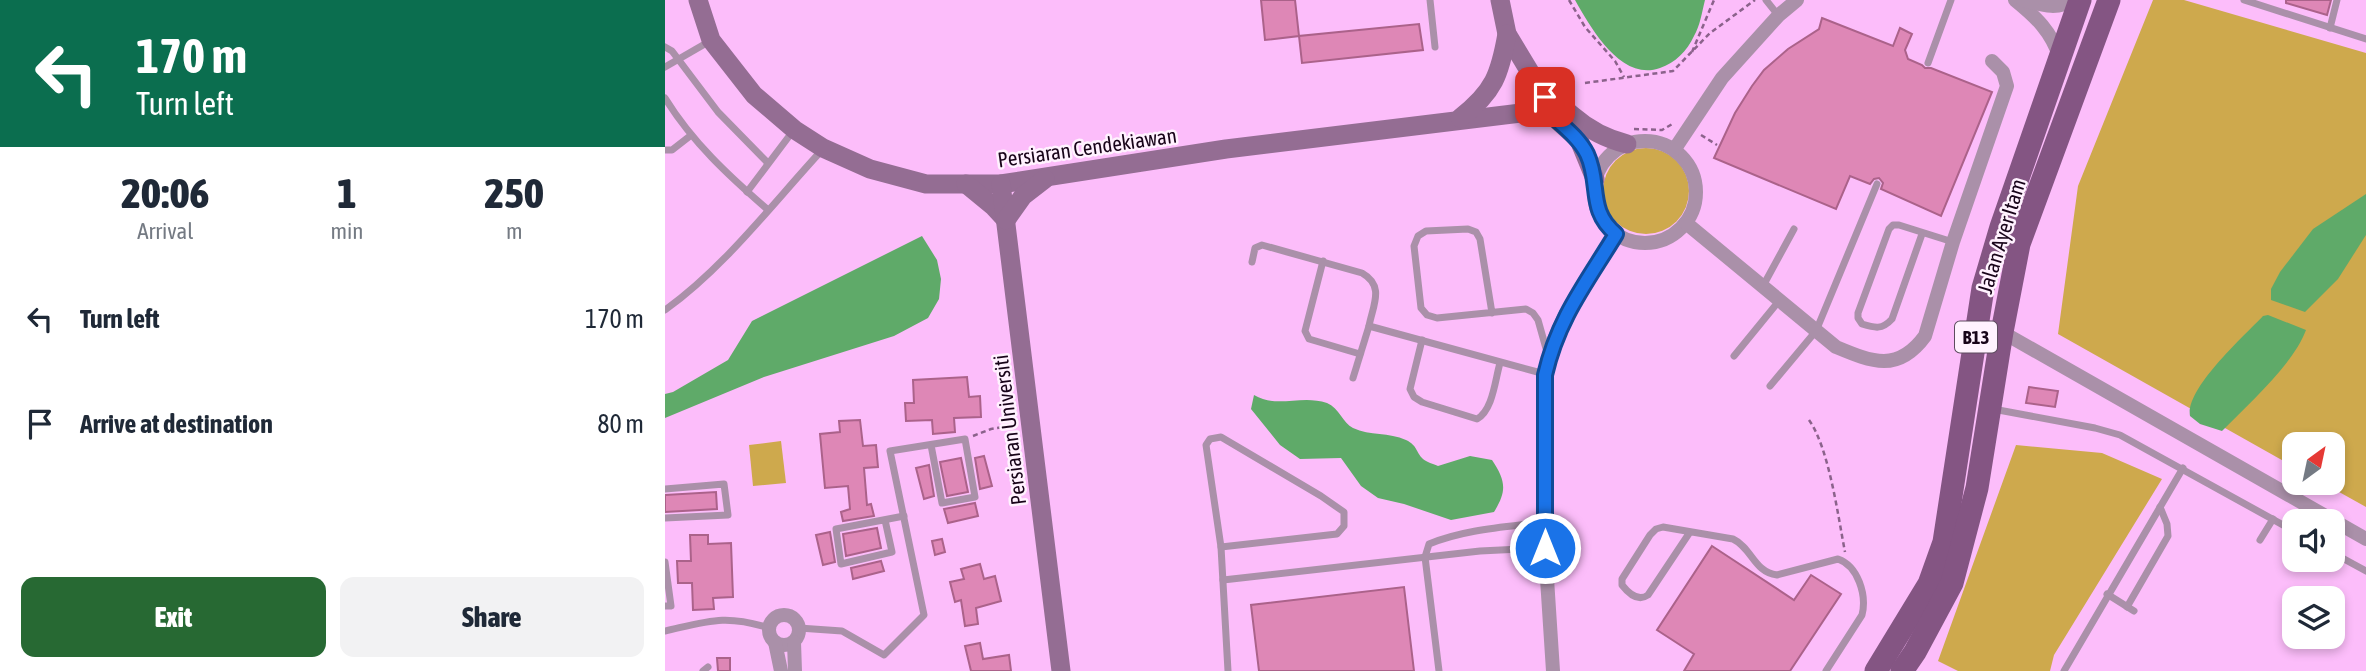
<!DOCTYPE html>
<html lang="en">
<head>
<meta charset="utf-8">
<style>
	:root { --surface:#fff; --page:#f2f2f3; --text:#1f2937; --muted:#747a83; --accent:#276933 }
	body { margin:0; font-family:"Asap Condensed",sans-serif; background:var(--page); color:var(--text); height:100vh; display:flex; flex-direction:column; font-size:26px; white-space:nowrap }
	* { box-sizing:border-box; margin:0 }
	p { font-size:23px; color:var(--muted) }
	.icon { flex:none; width:38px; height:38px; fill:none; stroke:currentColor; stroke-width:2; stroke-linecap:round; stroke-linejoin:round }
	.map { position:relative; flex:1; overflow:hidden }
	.details { display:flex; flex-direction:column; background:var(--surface); width:665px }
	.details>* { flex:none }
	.top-card { background:#0b6e4f; color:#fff; overflow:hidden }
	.needle { width:46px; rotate:33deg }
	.tools { position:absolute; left:1617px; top:432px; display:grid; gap:14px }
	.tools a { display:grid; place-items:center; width:63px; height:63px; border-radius:14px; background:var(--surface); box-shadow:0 4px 10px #0003; font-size:35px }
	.pin { position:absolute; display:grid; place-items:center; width:60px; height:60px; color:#fff; margin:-30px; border-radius:14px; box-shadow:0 4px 10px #0006 }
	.me { position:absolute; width:77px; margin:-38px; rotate:0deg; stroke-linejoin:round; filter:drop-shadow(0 0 5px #0008) }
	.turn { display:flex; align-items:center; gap:24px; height:147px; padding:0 21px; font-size:32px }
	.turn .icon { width:91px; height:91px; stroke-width:2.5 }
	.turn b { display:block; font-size:49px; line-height:60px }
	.eta { display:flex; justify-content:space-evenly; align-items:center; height:119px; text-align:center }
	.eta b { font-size:42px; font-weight:800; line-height:49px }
	.cta { display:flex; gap:14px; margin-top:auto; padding:14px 21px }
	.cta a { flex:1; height:80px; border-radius:14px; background:var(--accent); color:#fff; font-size:28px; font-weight:800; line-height:80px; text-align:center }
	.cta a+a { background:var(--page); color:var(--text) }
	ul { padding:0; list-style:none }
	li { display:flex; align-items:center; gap:21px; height:105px; padding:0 21px }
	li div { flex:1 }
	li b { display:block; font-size:26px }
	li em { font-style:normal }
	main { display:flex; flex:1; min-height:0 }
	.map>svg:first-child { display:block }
	.green { fill:#cea94d }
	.water { fill:#5faa69 }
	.building { fill:#de87b6; stroke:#ab628a; stroke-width:2 }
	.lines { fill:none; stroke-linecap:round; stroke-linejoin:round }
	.path { stroke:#8b628b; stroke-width:2.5; stroke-dasharray:5 3.5; stroke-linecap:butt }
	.lane { stroke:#aa90a9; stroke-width:7 }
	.street { stroke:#aa90a9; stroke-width:14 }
	.secondary { stroke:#946d93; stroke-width:19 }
	.primary { stroke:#845583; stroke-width:23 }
	.route-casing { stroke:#114b97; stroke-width:18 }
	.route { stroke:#1a73e8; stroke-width:12 }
	.labels { text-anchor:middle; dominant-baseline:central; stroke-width:5; stroke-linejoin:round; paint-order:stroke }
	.shield { fill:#fff2fe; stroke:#5d4b5e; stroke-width:2 }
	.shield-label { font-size:19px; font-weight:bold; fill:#180419 }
	.street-label { font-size:21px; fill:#180419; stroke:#fff2fe }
</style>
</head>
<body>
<main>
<section class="details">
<div class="top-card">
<div class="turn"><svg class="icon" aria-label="left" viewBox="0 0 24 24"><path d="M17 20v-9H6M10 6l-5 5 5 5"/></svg><div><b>170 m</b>Turn left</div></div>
</div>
<div class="eta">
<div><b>20:06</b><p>Arrival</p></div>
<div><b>1</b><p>min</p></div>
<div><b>250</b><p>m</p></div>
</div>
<ul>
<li><svg class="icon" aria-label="left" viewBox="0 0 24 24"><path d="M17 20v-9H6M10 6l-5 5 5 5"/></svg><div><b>Turn left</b></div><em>170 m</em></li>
<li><svg class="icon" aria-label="arrive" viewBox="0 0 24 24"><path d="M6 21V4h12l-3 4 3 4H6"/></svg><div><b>Arrive at destination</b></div><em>80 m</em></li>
</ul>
<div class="cta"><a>Exit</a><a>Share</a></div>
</section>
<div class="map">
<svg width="1701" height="671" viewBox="0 0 1701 671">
	<rect width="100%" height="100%" fill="#fcbdfa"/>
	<!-- green -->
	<g class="green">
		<path d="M 1488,0 L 1519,0 L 1701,53 L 1701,507 L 1658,483 L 1668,483 L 1668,444 L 1629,444 L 1629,467 L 1393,334 L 1413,186 Z"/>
		<circle cx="981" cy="191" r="43"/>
		<path d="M 116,441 L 121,483 L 88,486 L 84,445 Z"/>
		<path d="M 1351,445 L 1437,453 L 1497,479 L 1389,655 L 1385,671 L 1293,671 L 1273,661 Z"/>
	</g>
	<!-- water -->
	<g class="water">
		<path d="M 910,0 L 1040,0 C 1037,12 1035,26 1029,36 C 1022,51 1010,63 995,68 C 956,82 926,28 910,0 Z"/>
		<path d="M 1701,194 L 1701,235 L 1673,279 L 1640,312 L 1606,300 L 1606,289 L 1615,272 L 1648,229 Z"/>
		<path d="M 257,236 L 272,260 L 276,279 L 274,299 L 263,318 L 229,336 L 99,377 L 0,418 L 0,394 L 8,392 L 63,360 L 87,321 Z"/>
		<path d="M 1603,315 L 1641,330 C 1628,365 1583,404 1557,431 L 1535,424 L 1525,416 C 1520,389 1579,336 1598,316 Z"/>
		<path d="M 589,395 C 612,409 636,394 662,403 C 674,408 678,423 688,428 C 705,436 724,432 741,440 C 753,446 750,451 758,459 C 761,462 769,464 773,466 L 805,456 L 827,460 C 841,481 842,491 829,512 L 786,520 L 739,504 L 713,498 L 696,486 L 676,458 L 635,459 L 615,445 L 586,409 Z"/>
	</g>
	<!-- building -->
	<g class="building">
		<path d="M 596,0 L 630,0 L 634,36 L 600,40 Z"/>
		<path d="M 1621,0 L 1666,0 L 1662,15 L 1621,3 Z"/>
		<path d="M 1157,18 L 1228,46 L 1235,28 L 1247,34 L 1240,50 L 1243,59 L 1257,65 L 1260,68 L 1266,68 L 1327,92 L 1276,216 L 1216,189 L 1218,183 L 1214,178 L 1209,179 L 1205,184 L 1185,176 L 1171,209 L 1049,158 L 1070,113 L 1087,86 L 1099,70 L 1123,49 L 1154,29 Z"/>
		<path d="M 754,24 L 758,50 L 637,63 L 634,36 Z"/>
		<path d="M 302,377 L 304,397 L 315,396 L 316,417 L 289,418 L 290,432 L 268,434 L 267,420 L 241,421 L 240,403 L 249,403 L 248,380 Z"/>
		<path d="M 1364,387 L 1393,391 L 1390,407 L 1361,403 Z"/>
		<path d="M 195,420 L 198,446 L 211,445 L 213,467 L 199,468 L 202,505 L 206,504 L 209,516 L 178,521 L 176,512 L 185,509 L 183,486 L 160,488 L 155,434 L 175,432 L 174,421 Z"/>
		<path d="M 319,456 L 327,486 L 315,489 L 310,458 Z"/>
		<path d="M 296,458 L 303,492 L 282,496 L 275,462 Z"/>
		<path d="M 264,465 L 269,496 L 259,499 L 251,468 Z"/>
		<path d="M 51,492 L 52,509 L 0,512 L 0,495 Z"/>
		<path d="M 310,503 L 313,516 L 283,523 L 279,509 Z"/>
		<path d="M 212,528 L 216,548 L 181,556 L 178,534 Z"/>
		<path d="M 165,532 L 170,562 L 158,565 L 151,535 Z"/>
		<path d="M 25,535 L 43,535 L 43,544 L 66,543 L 68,597 L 48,598 L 49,609 L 28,610 L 27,583 L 13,583 L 12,561 L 26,561 Z"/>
		<path d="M 277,539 L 280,552 L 270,555 L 267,541 Z"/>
		<path d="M 1047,546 L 1129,600 L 1146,575 L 1176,594 L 1125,671 L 1019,671 L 1029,654 L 992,630 Z"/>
		<path d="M 216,561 L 219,571 L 188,579 L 186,568 Z"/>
		<path d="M 315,564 L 319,579 L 330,576 L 336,601 L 311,608 L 313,624 L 300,626 L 296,600 L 290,602 L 285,582 L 299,579 L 296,569 Z"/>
		<path d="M 739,587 L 749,671 L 594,671 L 586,605 Z"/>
		<path d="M 315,643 L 318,659 L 344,655 L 346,671 L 306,671 L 300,646 Z"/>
		<path d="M 52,658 L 65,658 L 65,671 L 53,671 Z"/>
	</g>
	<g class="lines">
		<!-- path -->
		<g class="path">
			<path d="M 904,0 L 920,27 L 950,61 L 959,77"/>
			<path d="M 1027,52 L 1049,0"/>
			<path d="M 920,83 L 1008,71 L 1045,33 L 1090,0"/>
			<path d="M 969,129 L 997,130 L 1009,123"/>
			<path d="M 1036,135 L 1052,145"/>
			<path d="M 1144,420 C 1164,448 1173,516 1180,552"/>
			<path d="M 308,436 L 326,429 L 345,426"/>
		</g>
		<!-- lane -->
		<g class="lane">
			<path d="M 765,0 L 770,47"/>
			<path d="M 1101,0 L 1113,15"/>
			<path d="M 1579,0 L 1701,39"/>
			<path d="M 1665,28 L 1672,0"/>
			<path d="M 0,47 L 7,51 L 53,112 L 103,163"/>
			<path d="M 1263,63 L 1286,0"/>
			<path d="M 0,67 L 45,41"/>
			<path d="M 0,98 C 27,142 64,176 102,209"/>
			<path d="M 0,150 L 7,150 L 25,136"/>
			<path d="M 82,192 L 128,131"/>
			<path d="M 1257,234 L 1227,319 C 1217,330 1210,328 1197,324 L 1193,318 L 1193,313 L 1224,229 L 1228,225 L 1234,225 L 1288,242"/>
			<path d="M 658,261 L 640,331 L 644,339 L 695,354"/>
			<path d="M 587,262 L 590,248 L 597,245 L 697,273 C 720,286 708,305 704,326 L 880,374"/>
			<path d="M 1098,286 L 1129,229"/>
			<path d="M 0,310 C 60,267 108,203 158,149"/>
			<path d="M 827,313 L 815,239 L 811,232 L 803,229 L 761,231 L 753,236 L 749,246 L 756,308 L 762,315 L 772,318 L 861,309 L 868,313 L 873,320 L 882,352"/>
			<path d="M 757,340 L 745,389 L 749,397 L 757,402 L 812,419 C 828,410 830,380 835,363"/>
			<path d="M 1069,356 L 1114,301"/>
			<path d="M 688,378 L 704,326"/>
			<path d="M 1105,386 L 1151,331 L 1212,184"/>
			<path d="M 1328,409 L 1430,428 L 1455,435 L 1629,531"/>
			<path d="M 556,437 L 656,496 L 679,512 L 679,526 L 672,534 L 556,547 L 541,445 L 545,439 Z"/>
			<path d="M 0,489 L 59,484 L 63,515 L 0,518"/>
			<path d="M 220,520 L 227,552 L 176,564 L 171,529 L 239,516"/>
			<path d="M 1025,532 L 983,595 C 973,602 964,594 957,585 L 957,579 L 985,535 L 991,529 L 998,527 L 1068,539 C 1087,548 1089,572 1112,575 L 1173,559 C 1193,566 1202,595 1197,615 L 1161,671"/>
			<path d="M 1595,540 L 1608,519"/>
			<path d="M 556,547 L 563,671"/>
			<path d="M 1668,553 L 1701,571"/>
			<path d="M 0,562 L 6,606 L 0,606"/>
			<path d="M 558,580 L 815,551 L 879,548"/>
			<path d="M 1442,594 L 1469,611"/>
			<path d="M 1462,607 L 1503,536 L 1502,524 L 1495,507"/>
			<path d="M 134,628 L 177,631 L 219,655 L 259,615 L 225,451 L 300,439 L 310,497 L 277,503 L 266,445"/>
			<path d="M 0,631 C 44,621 60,614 104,628"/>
			<path d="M 38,671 L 43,667"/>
			<path d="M 774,671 L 760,557 L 764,544 C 800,529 842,527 880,522"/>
			<path d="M 1399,671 L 1518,468"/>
		</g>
		<!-- street -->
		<g class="street">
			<path d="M 1350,0 C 1371,17 1386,31 1395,58"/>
			<path d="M 1358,0 C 1374,4 1392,11 1407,0"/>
			<circle cx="980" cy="192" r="51"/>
			<path d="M 1009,150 L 1057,78 L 1114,15 L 1132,0"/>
			<path d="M 1021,223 L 1171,347 C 1207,362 1233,373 1260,336 L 1288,242 L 1342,86 L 1338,72 L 1327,61"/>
			<path d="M 1337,332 L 1701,539"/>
			<circle cx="119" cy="630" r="15"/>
			<path d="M 110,642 L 116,671"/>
			<path d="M 129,642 L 130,671"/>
			<path d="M 888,671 L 880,548 L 880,375 L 886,346 L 899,317 L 951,234"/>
		</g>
		<!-- secondary -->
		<g class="secondary">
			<path d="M 33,0 L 46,40 L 89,95 L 130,130 L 158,148 L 205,169 L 261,184 L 336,184 L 561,149 L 881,110 L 891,99"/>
			<path d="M 835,0 L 842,34 L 880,97 L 881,110 L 914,140 L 930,179"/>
			<path d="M 881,97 C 894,100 898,108 908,116 C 924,130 942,139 962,144"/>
			<path d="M 795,118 C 829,92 835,74 842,34"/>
			<path d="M 301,184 L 329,207 L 341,220"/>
			<path d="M 336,184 L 396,671"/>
			<path d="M 341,220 L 358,196 L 380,179"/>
		</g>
		<!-- primary -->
		<g class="primary">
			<path d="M 1211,671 L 1264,584 L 1279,542 L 1318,288 L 1336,227 L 1415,0"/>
			<path d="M 1237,671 L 1250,652 L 1287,583 L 1312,488 L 1337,332 L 1354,244 L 1444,0"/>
		</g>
	</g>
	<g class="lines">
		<defs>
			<path id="route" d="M 880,97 L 881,110 C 895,124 913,136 922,154 C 936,184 922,210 951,234 C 922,282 893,318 880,375 L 880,548"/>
		</defs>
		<!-- route casing -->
		<use href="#route" class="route-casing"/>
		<!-- route -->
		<use href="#route" class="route"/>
	</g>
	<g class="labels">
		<!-- shield labels -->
		<rect class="shield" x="1290" y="321.5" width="42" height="31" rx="5"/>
		<g class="shield-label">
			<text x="1311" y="337">B13</text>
		</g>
		<!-- street labels -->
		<g class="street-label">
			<text transform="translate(422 147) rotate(-8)">Persiaran Cendekiawan</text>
			<text transform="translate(1336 236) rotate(-73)">Jalan Ayer Itam</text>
			<text transform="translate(344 430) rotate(-97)">Persiaran Universiti</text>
		</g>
	</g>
</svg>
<div class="tools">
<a><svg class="needle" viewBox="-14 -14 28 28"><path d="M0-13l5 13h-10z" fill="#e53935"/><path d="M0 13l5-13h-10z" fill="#747a83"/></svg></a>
<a><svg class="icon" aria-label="sound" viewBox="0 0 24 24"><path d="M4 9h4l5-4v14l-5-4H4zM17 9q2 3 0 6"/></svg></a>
<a><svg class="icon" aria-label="layers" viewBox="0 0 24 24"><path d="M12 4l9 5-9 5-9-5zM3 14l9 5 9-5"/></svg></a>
</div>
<div class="pin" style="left:880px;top:97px;background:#d93025"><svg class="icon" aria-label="arrive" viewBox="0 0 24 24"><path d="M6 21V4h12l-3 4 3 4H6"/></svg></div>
<svg class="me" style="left:880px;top:548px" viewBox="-20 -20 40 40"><circle r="17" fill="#1a73e8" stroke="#fff" stroke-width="3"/><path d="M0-11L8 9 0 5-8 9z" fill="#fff"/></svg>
</div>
</main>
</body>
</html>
